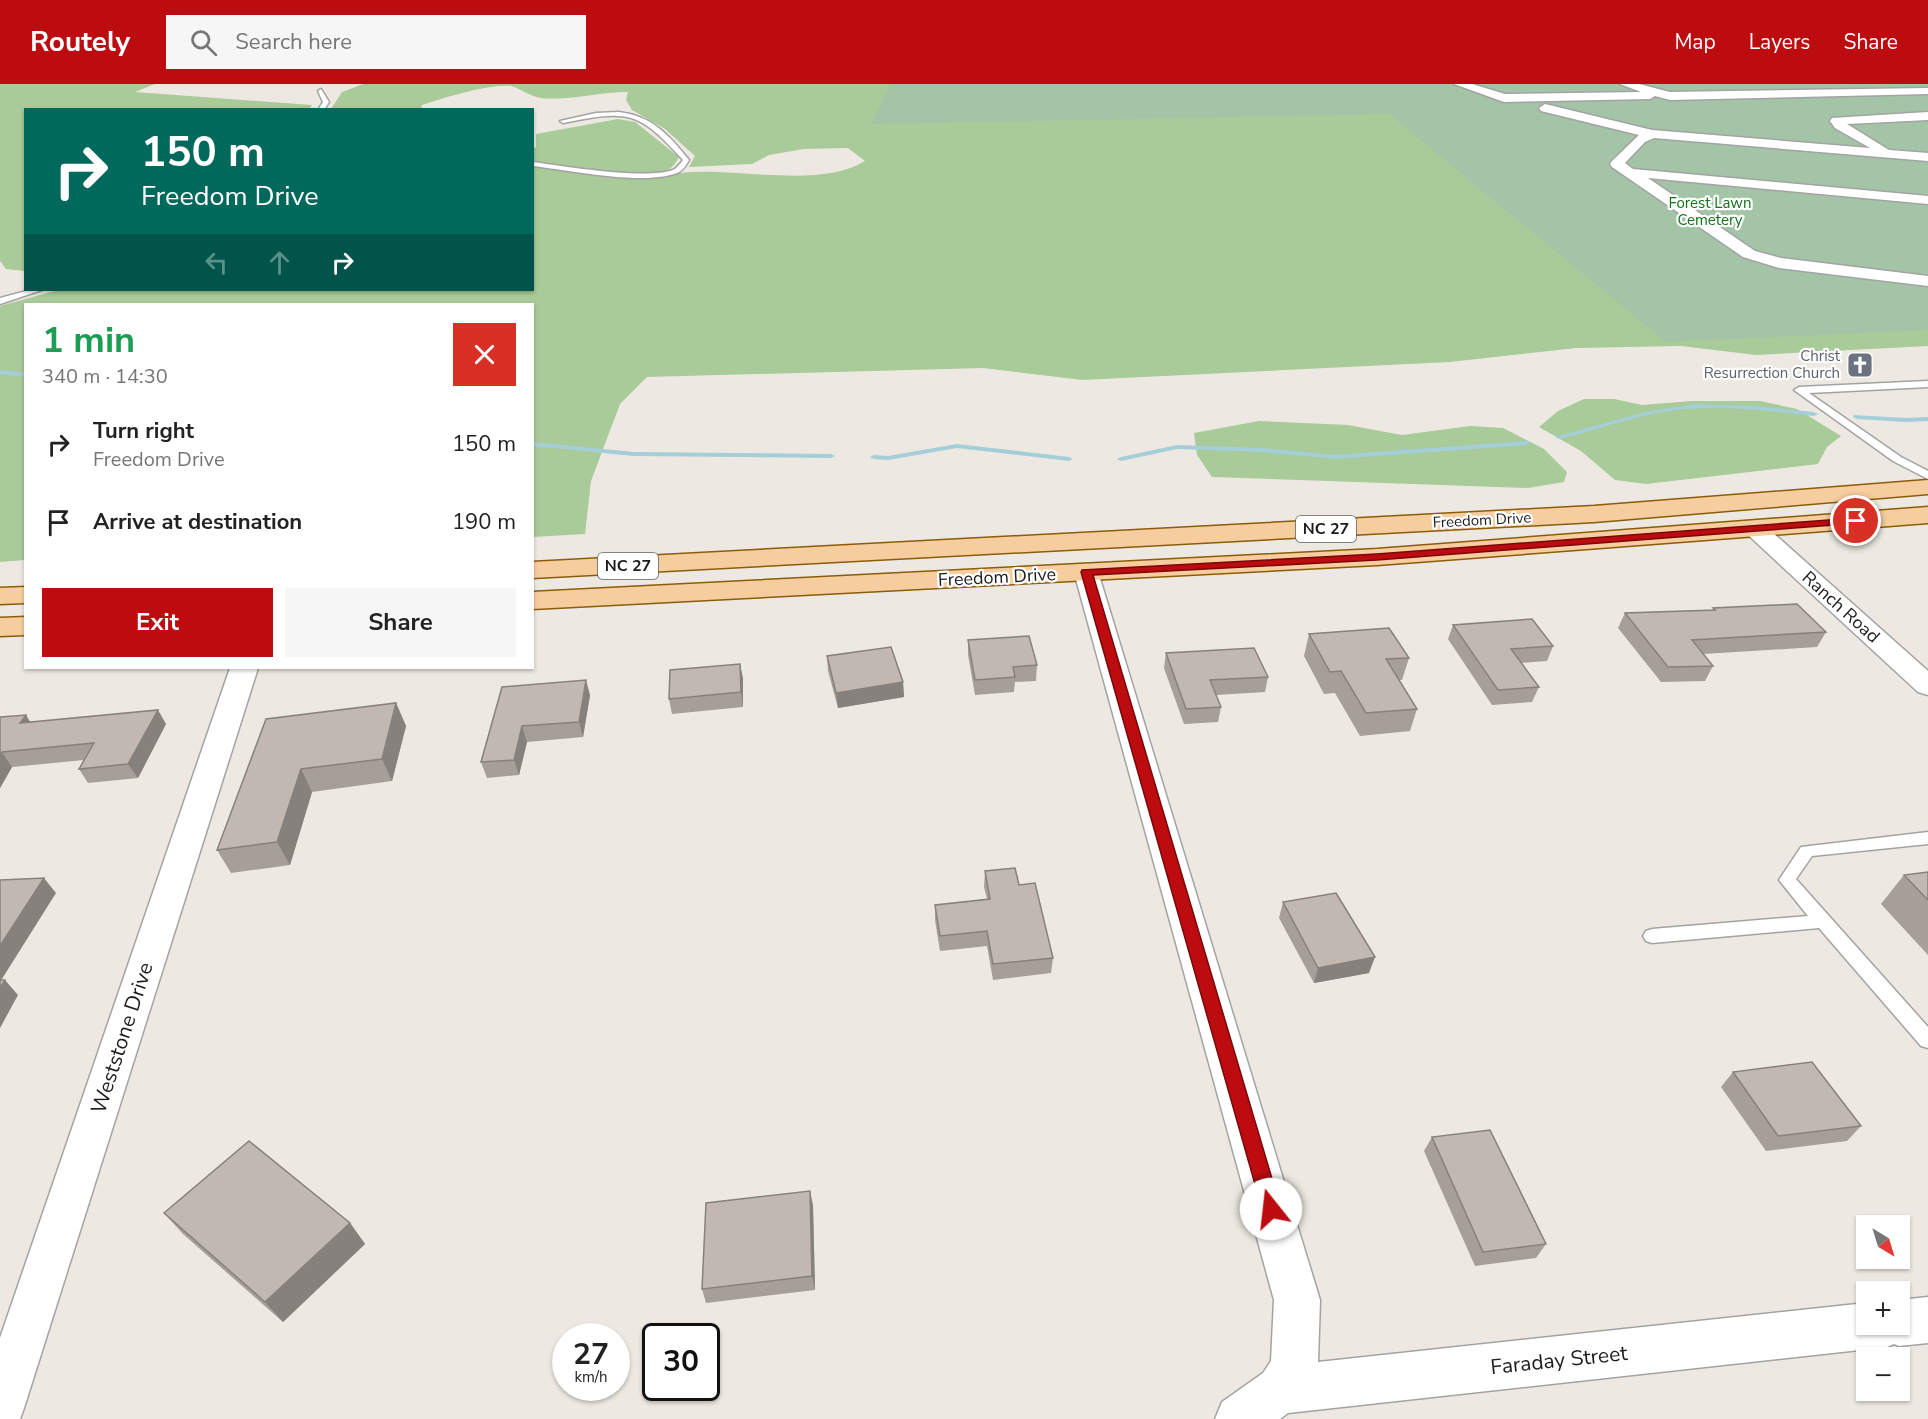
<!DOCTYPE html>
<html lang="en">
<head>
<meta charset="utf-8">
<style>
	:root { --surface:#fff; --page:#f6f6f6; --text:#222; --muted:#767676; --accent:#bc0c10 }
	body { margin:0; font-family:"Nunito Sans",sans-serif; background:var(--page); color:var(--text); height:100vh; display:flex; flex-direction:column; font-size:22px; white-space:nowrap }
	* { box-sizing:border-box; margin:0 }
	p { font-size:20px; color:var(--muted) }
	.icon { flex:none; width:33px; height:33px; fill:none; stroke:currentColor; stroke-width:2; stroke-linecap:round; stroke-linejoin:round }
	.map { position:relative; flex:1; overflow:hidden }
	.drawer { position:absolute; left:24px; top:219px; width:510px; height:366px; display:flex; flex-direction:column; background:var(--surface); border-radius:0px; box-shadow:0 2px 4px #0004 }
	.drawer>* { flex:none }
	.banner { position:absolute; left:24px; top:24px; width:510px; height:183px; border-radius:0px; box-shadow:0 2px 4px #0004; background:#00695c; color:#fff; overflow:hidden }
	.needle { width:39px; rotate:142deg }
	.tools { position:absolute; left:1856px; top:1131px; display:grid; gap:12px }
	.tools a { display:grid; place-items:center; width:54px; height:54px; border-radius:0px; background:var(--surface); box-shadow:0 2px 4px #0004; font-size:30px }
	.speed { position:absolute; left:552px; top:1239px; display:flex; gap:12px; font-size:30px; font-weight:700; text-align:center }
	.speed>* { display:grid; place-content:center; width:78px; height:78px; border-radius:50%; background:var(--surface); box-shadow:0 2px 4px #0004; line-height:1 }
	.speed small { font-size:15px; font-weight:400 }
	.speed .limit { border:3px solid #111; border-radius:9px; background:#fff; color:#111 }
	.pin { position:absolute; display:grid; place-items:center; width:51px; height:51px; color:#fff; margin:-26px; border:3px solid #fff; border-radius:50%; box-shadow:0 2px 6px #0007 }
	.me { position:absolute; width:66px; margin:-33px; rotate:344deg; stroke-linejoin:round; filter:drop-shadow(0 0 4px #0008) }
	.turn { display:flex; align-items:center; gap:21px; height:126px; padding:0 18px; font-size:27px }
	.turn .icon { width:78px; height:78px; stroke-width:2.5 }
	.turn b { display:block; font-size:42px; line-height:51px }
	.lanes { display:flex; align-items:center; height:57px; padding:0 18px; background:#0003; justify-content:center; gap:30px; direction:ltr }
	.lanes .off { opacity:.35 }
	.round { display:grid; place-items:center; flex:none; width:63px; height:63px; border-radius:0px; background:var(--page) }
	.headline { display:flex; align-items:center; justify-content:space-between; height:102px; padding:0 18px }
	h1 { font-size:36px; font-weight:700; line-height:45px; color:#1e9e55 }
	.primary-button { display:flex; gap:12px; margin-top:auto; padding:12px 18px }
	.primary-button a { flex:1; height:69px; border-radius:0px; background:var(--accent); color:#fff; font-size:24px; font-weight:700; line-height:69px; text-align:center }
	.primary-button a+a { background:var(--page); color:var(--text) }
	ul { padding:0; list-style:none }
	li { display:flex; align-items:center; gap:18px; height:78px; padding:0 18px }
	li div { flex:1 }
	li b { display:block; font-size:22px }
	li em { font-style:normal }
	header { display:flex; align-items:center; gap:36px; box-sizing:border-box; height:84px; padding:0 30px; background:var(--accent); color:#fff }
	header strong { font-size:28px }
	nav { display:flex; gap:33px; margin-inline-start:auto; font-size:21px }
	.search { width:420px; height:54px; background:var(--page); display:flex; align-items:center; gap:15px; box-sizing:border-box; padding:0 21px; border-radius:0px; color:var(--muted); font-size:22px }
	.map>svg:first-child { display:block }
	.forest { fill:#a9ca99 }
	.cemetery { fill:#a4c4a8 }
	.lines { fill:none; stroke-linecap:round; stroke-linejoin:round }
	.stream { fill:#a4ced8; fill-rule:evenodd }
	.service-casing { stroke:#a3a3a3; stroke-width:3 }
	.minor-casing { stroke:#a3a3a3; stroke-width:3 }
	.primary-casing { stroke:#8b5c09; stroke-width:3 }
	.service { fill:#fff; fill-rule:evenodd }
	.minor { fill:#fff; fill-rule:evenodd }
	.primary { fill:#f6cd9e; fill-rule:evenodd }
	.wall { fill:#a69e99 }
	.shaded-wall { fill:#87817d }
	.building { fill:#c1b8b2; stroke:#87817d; stroke-width:1.5 }
	.route { fill:#bc0c10; stroke:#7a080a; stroke-width:1.5 }
	.labels { text-anchor:middle; dominant-baseline:central; stroke-width:4.5; stroke-linejoin:round; paint-order:stroke }
	.far-park-label { font-size:15px; fill:#117217; stroke:#fff }
	.far-worship-label { font-size:15px; fill:#5b616d; stroke:#fff; text-anchor:end }
	.far-street-label { font-size:15px; fill:#1c1c1c; stroke:#fff }
	.shield { fill:#fff; stroke:#606060; stroke-width:1.5 }
	.shield-label { font-size:16px; font-weight:bold; fill:#1c1c1c }
	.street-label { font-size:18px; fill:#1c1c1c; stroke:#fff }
	.near-street-label { font-size:21px; fill:#1c1c1c; stroke:#fff }
</style>
</head>
<body>
<header>
<strong>Routely</strong>
<div class="search"><svg class="icon" aria-label="search" viewBox="0 0 24 24"><circle cx="10" cy="10" r="6"/><path d="M15 15l6 6"/></svg>Search here</div>
<nav><a>Map</a><a>Layers</a><a>Share</a></nav>
</header>
<div class="map">
<svg width="1928" height="1335" viewBox="0 0 1928 1335">
	<rect width="100%" height="100%" fill="#ede9e2"/>
	<!-- forest -->
	<g class="forest">
		<path d="M 0,0 L 155,0 L 135,8 L 312,21 L 309,26 L 26,26 L 25,187 L 6,185 L 0,177 Z"/>
		<path d="M 363,0 L 1351,0 L 1928,224 L 1928,262 L 1756,271 L 1681,262 L 1576,264 L 1450,278 L 1082,296 L 983,284 L 647,293 L 620,320 L 591,397 L 585,450 L 533,453 L 532,220 L 26,220 L 25,476 L 0,478 L 0,222 L 58,206 L 532,206 L 533,83 C 566,87 600,93 634,94 C 654,94 673,89 693,88 C 744,85 821,104 865,77 L 848,64 L 804,65 L 769,71 L 752,80 L 689,83 L 695,72 L 665,45 L 632,26 L 626,16 L 628,8 C 599,8 570,17 541,14 C 529,12 521,5 511,2 C 487,0 444,14 422,21 L 421,25 L 331,25 L 342,8 Z"/>
		<path d="M 618,35 L 635,38 L 679,73 C 676,78 673,84 667,86 C 644,95 561,81 533,78 L 533,65 L 536,63 L 536,50 Z"/>
		<path d="M 1584,315 L 1614,315 L 1642,321 L 1692,317 L 1760,317 L 1797,325 L 1841,352 L 1827,363 L 1818,380 L 1646,400 L 1615,396 L 1581,367 L 1539,343 L 1558,327 Z"/>
		<path d="M 1259,337 L 1348,341 L 1402,351 L 1470,342 L 1503,344 L 1544,365 L 1567,388 L 1564,398 L 1528,404 L 1212,393 L 1197,371 L 1194,349 Z"/>
	</g>
	<!-- cemetery -->
	<path class="cemetery" d="M 891,0 L 1928,0 L 1928,246 L 1666,258 L 1389,30 L 871,40 Z"/>
	<g class="lines">
		<!-- stream -->
		<g class="stream">
			<path d="M 0,286 L 26,289 L 26,293 L 0,290 Z"/>
			<path d="M 1695,320 L 1756,322 L 1814,328 L 1818,330 L 1814,332 C 1768,327 1722,321 1676,326 C 1636,331 1598,346 1559,355 L 1555,353 L 1645,328 Z"/>
			<path d="M 1854,331 L 1905,334 L 1928,333 L 1928,337 L 1905,338 L 1857,335 L 1853,333 Z"/>
			<path d="M 1526,357 L 1529,357 L 1529,361 L 1335,375 L 1263,368 L 1177,365 L 1121,377 L 1117,375 L 1121,373 L 1177,361 L 1263,364 L 1335,371 Z"/>
			<path d="M 532,358 L 634,368 L 831,370 L 835,372 L 831,374 L 634,372 L 532,362 Z"/>
			<path d="M 957,360 L 1069,373 L 1073,375 L 1069,377 L 957,364 L 888,376 L 874,375 L 870,373 L 874,371 L 888,372 Z"/>
		</g>
		<defs>
			<g id="service">
				<path d="M 321,5 L 329,18 L 324,26 L 318,26 L 323,18 L 318,7 Z"/>
				<path d="M 619,28 C 652,32 669,51 689,76 C 686,81 683,87 677,89 C 643,102 569,86 532,82 L 532,78 C 563,82 646,96 673,86 C 677,84 680,80 683,76 C 638,26 628,26 563,39 L 560,37 L 596,29 Z"/>
				<path d="M 30,206 L 42,206 L 0,220 L 0,214 Z"/>
				<path d="M 1928,297 L 1928,303 L 1809,309 L 1901,373 L 1928,387 L 1928,395 L 1893,377 L 1794,306 L 1799,303 Z"/>
				<path d="M 1928,748 L 1928,760 L 1812,772 L 1796,795 L 1928,943 L 1928,964 L 1921,962 L 1819,844 L 1652,859 L 1646,857 L 1643,852 L 1646,847 L 1652,845 L 1808,832 L 1779,796 L 1801,763 Z"/>
			</g>
			<g id="minor">
				<path d="M 1454,0 L 1472,0 L 1505,10 L 1641,8 L 1620,0 L 1639,0 L 1670,8 L 1928,4 L 1928,10 L 1670,16 L 1655,12 L 1650,15 L 1504,18 Z"/>
				<path d="M 1545,20 L 1652,46 L 1870,64 L 1835,44 L 1830,37 L 1832,34 L 1928,28 L 1928,36 L 1847,40 L 1889,66 L 1928,69 L 1928,77 L 1654,54 L 1645,58 L 1625,79 L 1633,85 L 1928,112 L 1928,120 L 1648,94 L 1755,167 L 1781,174 L 1928,192 L 1928,202 L 1779,184 L 1743,173 L 1612,83 L 1610,80 L 1612,77 L 1639,51 L 1541,27 L 1539,24 Z"/>
				<path d="M 1755,438 L 1763,440 L 1928,587 L 1928,611 L 1918,608 L 1747,450 L 1743,445 L 1747,440 Z"/>
				<path d="M 1086,481 L 1095,483 L 1098,488 L 1320,1216 L 1318,1278 L 1866,1219 L 1866,1240 L 1899,1240 L 1899,1216 L 1928,1213 L 1928,1259 L 1899,1262 L 1894,1260 L 1887,1263 L 1288,1329 L 1280,1335 L 1215,1335 L 1222,1318 L 1263,1289 L 1271,1277 L 1274,1216 L 1074,488 L 1077,483 Z"/>
				<path d="M 230,584 L 258,584 L 24,1324 L 20,1335 L 0,1335 L 0,1254 Z"/>
			</g>
			<g id="primary">
				<path d="M 1928,396 L 1928,410 L 1594,438 L 532,494 L 532,478 L 1594,422 Z"/>
				<path d="M 1928,423 L 1928,439 L 1377,481 L 532,525 L 532,508 L 1377,465 Z"/>
				<path d="M 26,503 L 26,519 L 0,520 L 0,504 Z"/>
				<path d="M 26,533 L 26,551 L 0,552 L 0,534 Z"/>
			</g>
		</defs>
		<!-- service casing -->
		<use href="#service" class="service-casing"/>
		<!-- minor casing -->
		<use href="#minor" class="minor-casing"/>
		<!-- primary casing -->
		<use href="#primary" class="primary-casing"/>
		<!-- service -->
		<use href="#service" class="service"/>
		<!-- minor -->
		<use href="#minor" class="minor"/>
		<!-- primary -->
		<use href="#primary" class="primary"/>
	</g>
	<!-- wall -->
	<g class="wall">
		<path d="M 1713,524 L 1826,548 L 1817,563 L 1703,570 L 1713,582 L 1705,597 L 1661,598 L 1618,544 L 1625,529 L 1713,526 Z"/>
		<path d="M 1453,541 L 1553,562 L 1547,577 L 1521,579 L 1539,603 L 1532,618 L 1492,621 L 1448,555 Z"/>
		<path d="M 1309,550 L 1409,574 L 1402,596 L 1399,596 L 1417,625 L 1410,647 L 1360,652 L 1335,609 L 1324,610 L 1304,572 Z"/>
		<path d="M 968,556 L 1037,581 L 1036,597 L 1015,598 L 1014,608 L 975,611 L 968,571 Z"/>
		<path d="M 1166,569 L 1268,593 L 1265,608 L 1216,611 L 1221,623 L 1218,638 L 1184,640 L 1164,584 Z"/>
		<path d="M 827,572 L 903,598 L 904,613 L 838,624 L 828,587 Z"/>
		<path d="M 740,580 L 743,595 L 743,623 L 672,630 L 669,615 Z"/>
		<path d="M 502,603 L 590,611 L 583,653 L 527,658 L 519,691 L 487,694 L 481,678 Z"/>
		<path d="M 396,619 L 406,642 L 392,697 L 312,708 L 290,781 L 231,789 L 217,766 L 266,635 Z"/>
		<path d="M 0,633 L 30,638 L 166,640 L 138,694 L 88,699 L 79,685 L 84,676 L 12,683 L 0,704 Z"/>
		<path d="M 985,787 L 1019,801 L 1053,874 L 1051,889 L 993,896 L 987,862 L 940,867 L 935,836 L 935,821 L 987,815 L 984,803 Z"/>
		<path d="M 1928,788 L 1928,871 L 1881,820 L 1904,791 Z"/>
		<path d="M 1283,818 L 1369,889 L 1314,899 L 1279,834 Z"/>
		<path d="M 1733,988 L 1861,1042 L 1847,1057 L 1766,1067 L 1721,1003 Z"/>
		<path d="M 1432,1053 L 1546,1160 L 1536,1174 L 1475,1182 L 1424,1067 Z"/>
		<path d="M 810,1107 L 813,1122 L 815,1206 L 706,1219 L 702,1205 Z"/>
		<path d="M 164,1129 L 350,1139 L 365,1160 L 283,1238 L 183,1150 Z"/>
	</g>
	<!-- shaded-wall -->
	<g class="shaded-wall">
		<path d="M 740,580 L 743,595 L 743,623 L 741,608 Z"/>
		<path d="M 586,596 L 590,611 L 583,653 L 579,638 Z"/>
		<path d="M 903,598 L 904,613 L 838,624 L 836,609 Z"/>
		<path d="M 396,619 L 406,642 L 392,697 L 382,675 Z"/>
		<path d="M 158,626 L 166,640 L 138,694 L 128,680 Z"/>
		<path d="M 26,631 L 35,646 L 20,639 Z"/>
		<path d="M 522,642 L 527,658 L 519,691 L 514,676 Z"/>
		<path d="M 2,668 L 12,683 L 0,704 L 0,672 Z"/>
		<path d="M 301,685 L 312,708 L 290,781 L 277,758 Z"/>
		<path d="M 44,794 L 56,809 L 0,898 L 0,862 Z"/>
		<path d="M 1375,873 L 1369,889 L 1314,899 L 1318,884 Z"/>
		<path d="M 5,896 L 18,911 L 0,944 L 0,904 Z"/>
		<path d="M 810,1107 L 813,1122 L 815,1206 L 812,1192 Z"/>
		<path d="M 350,1139 L 365,1160 L 283,1238 L 265,1218 Z"/>
	</g>
	<!-- building -->
	<g class="building">
		<path d="M 1797,520 L 1826,548 L 1692,556 L 1713,582 L 1668,583 L 1625,529 L 1715,526 L 1713,524 Z"/>
		<path d="M 1532,535 L 1553,562 L 1511,565 L 1539,603 L 1498,606 L 1453,541 Z"/>
		<path d="M 1389,544 L 1409,574 L 1386,575 L 1417,625 L 1366,629 L 1341,587 L 1330,588 L 1309,550 Z"/>
		<path d="M 1029,552 L 1037,581 L 1013,583 L 1015,593 L 975,596 L 968,556 Z"/>
		<path d="M 891,563 L 903,598 L 836,609 L 827,572 Z"/>
		<path d="M 1254,564 L 1268,593 L 1210,596 L 1221,623 L 1186,625 L 1166,569 Z"/>
		<path d="M 740,580 L 741,608 L 669,615 L 670,586 Z"/>
		<path d="M 586,596 L 579,638 L 522,642 L 514,676 L 481,678 L 502,603 Z"/>
		<path d="M 396,619 L 382,675 L 301,685 L 277,758 L 217,766 L 266,635 Z"/>
		<path d="M 158,626 L 128,680 L 79,685 L 94,659 L 2,668 L 0,672 L 0,633 L 26,631 L 20,639 Z"/>
		<path d="M 1015,784 L 1019,801 L 1035,799 L 1053,874 L 993,880 L 987,847 L 940,852 L 935,821 L 990,815 L 985,787 Z"/>
		<path d="M 1928,788 L 1928,816 L 1904,791 Z"/>
		<path d="M 44,794 L 0,862 L 0,796 Z"/>
		<path d="M 1336,809 L 1375,873 L 1318,884 L 1283,818 Z"/>
		<path d="M 0,896 L 5,896 L 0,904 Z"/>
		<path d="M 1812,978 L 1861,1042 L 1778,1052 L 1733,988 Z"/>
		<path d="M 1490,1046 L 1546,1160 L 1483,1168 L 1432,1053 Z"/>
		<path d="M 249,1057 L 350,1139 L 265,1218 L 164,1129 Z"/>
		<path d="M 810,1107 L 812,1192 L 702,1205 L 706,1119 Z"/>
	</g>
	<!-- route -->
	<path class="route" d="M 1856,434 L 1861,437 L 1860,439 L 1377,476 L 1093,491 L 1281,1125 L 1278,1132 L 1271,1134 L 1264,1132 L 1081,488 L 1082,486 L 1377,470 Z"/>
	<!-- icons -->
	<defs>
		<symbol id="church-square" viewBox="-11 -11 22 22"><rect x="-9" y="-9" width="18" height="18" rx="4" fill="#6b7280" stroke="#fff"/><path d="M-1.2-6h2.4v3.5h3.3v2.4h-3.3V6h-2.4V-.1h-3.3v-2.4h3.3Z" fill="#fff"/></symbol>
	</defs>
	<g fill-rule="evenodd">
		<use href="#church-square" x="1845" y="266" width="30" height="30"/>
	</g>
	<g class="labels">
		<!-- far-park labels -->
		<g class="far-park-label">
			<text x="1710" y="119">Forest Lawn<tspan x="1710" dy="17">Cemetery</tspan></text>
		</g>
		<!-- far-worship labels -->
		<g class="far-worship-label">
			<text x="1840" y="272">Christ<tspan x="1840" dy="17">Resurrection Church</tspan></text>
		</g>
		<!-- far-street labels -->
		<g class="far-street-label">
			<text transform="translate(1482 436) rotate(-3)">Freedom Drive</text>
		</g>
		<!-- shield labels -->
		<g class="shield">
			<rect x="1296" y="432" width="60" height="26" rx="4.5"/>
			<rect x="598" y="469" width="60" height="26" rx="4.5"/>
		</g>
		<g class="shield-label">
			<text x="1326" y="445">NC 27</text>
			<text x="628" y="482">NC 27</text>
		</g>
		<!-- street labels -->
		<g class="street-label">
			<text transform="translate(997 493) rotate(-3)">Freedom Drive</text>
			<text transform="translate(1841 523) rotate(42)">Ranch Road</text>
		</g>
		<!-- near-street labels -->
		<g class="near-street-label">
			<text transform="translate(122 954) rotate(-72)">Weststone Drive</text>
			<text transform="translate(1559 1276) rotate(-6)">Faraday Street</text>
		</g>
	</g>
</svg>
<div class="tools">
<a><svg class="needle" viewBox="-14 -14 28 28"><path d="M0-13l5 13h-10z" fill="#e53935"/><path d="M0 13l5-13h-10z" fill="#767676"/></svg></a>
<a>+</a>
<a>−</a>
</div>
<div class="speed"><div>27<small>km/h</small></div><div class="limit">30</div></div>
<div class="pin" style="left:1856px;top:437px;background:#d93025"><svg class="icon" aria-label="arrive" viewBox="0 0 24 24"><path d="M6 21V4h12l-3 4 3 4H6"/></svg></div>
<svg class="me" style="left:1271px;top:1125px" viewBox="-20 -20 40 40"><circle r="19" fill="#fff"/><path d="M0-13L10 11 0 6-10 11z" fill="#bc0c10"/></svg>
<div class="banner">
<div class="turn"><svg class="icon" aria-label="right" viewBox="0 0 24 24"><path d="M7 20v-9h11M14 6l5 5-5 5"/></svg><div><b>150 m</b>Freedom Drive</div></div>
<div class="lanes"><svg class="icon off" aria-label="left" viewBox="0 0 24 24"><path d="M17 20v-9H6M10 6l-5 5 5 5"/></svg><svg class="icon off" aria-label="ahead" viewBox="0 0 24 24"><path d="M12 20V5M6 11l6-6 6 6"/></svg><svg class="icon" aria-label="right" viewBox="0 0 24 24"><path d="M7 20v-9h11M14 6l5 5-5 5"/></svg></div>
</div>
<section class="drawer">
<div class="headline"><div><h1>1 min</h1><p>340 m · 14:30</p></div><a class="round" style="background:#d93025;color:#fff"><svg class="icon" aria-label="close" viewBox="0 0 24 24"><path d="M6 6l12 12M18 6L6 18"/></svg></a></div>
<ul>
<li><svg class="icon" aria-label="right" viewBox="0 0 24 24"><path d="M7 20v-9h11M14 6l5 5-5 5"/></svg><div><b>Turn right</b><p>Freedom Drive</p></div><em>150 m</em></li>
<li><svg class="icon" aria-label="arrive" viewBox="0 0 24 24"><path d="M6 21V4h12l-3 4 3 4H6"/></svg><div><b>Arrive at destination</b></div><em>190 m</em></li>
</ul>
<div class="primary-button"><a>Exit</a><a>Share</a></div>
</section>
</div>
</body>
</html>
